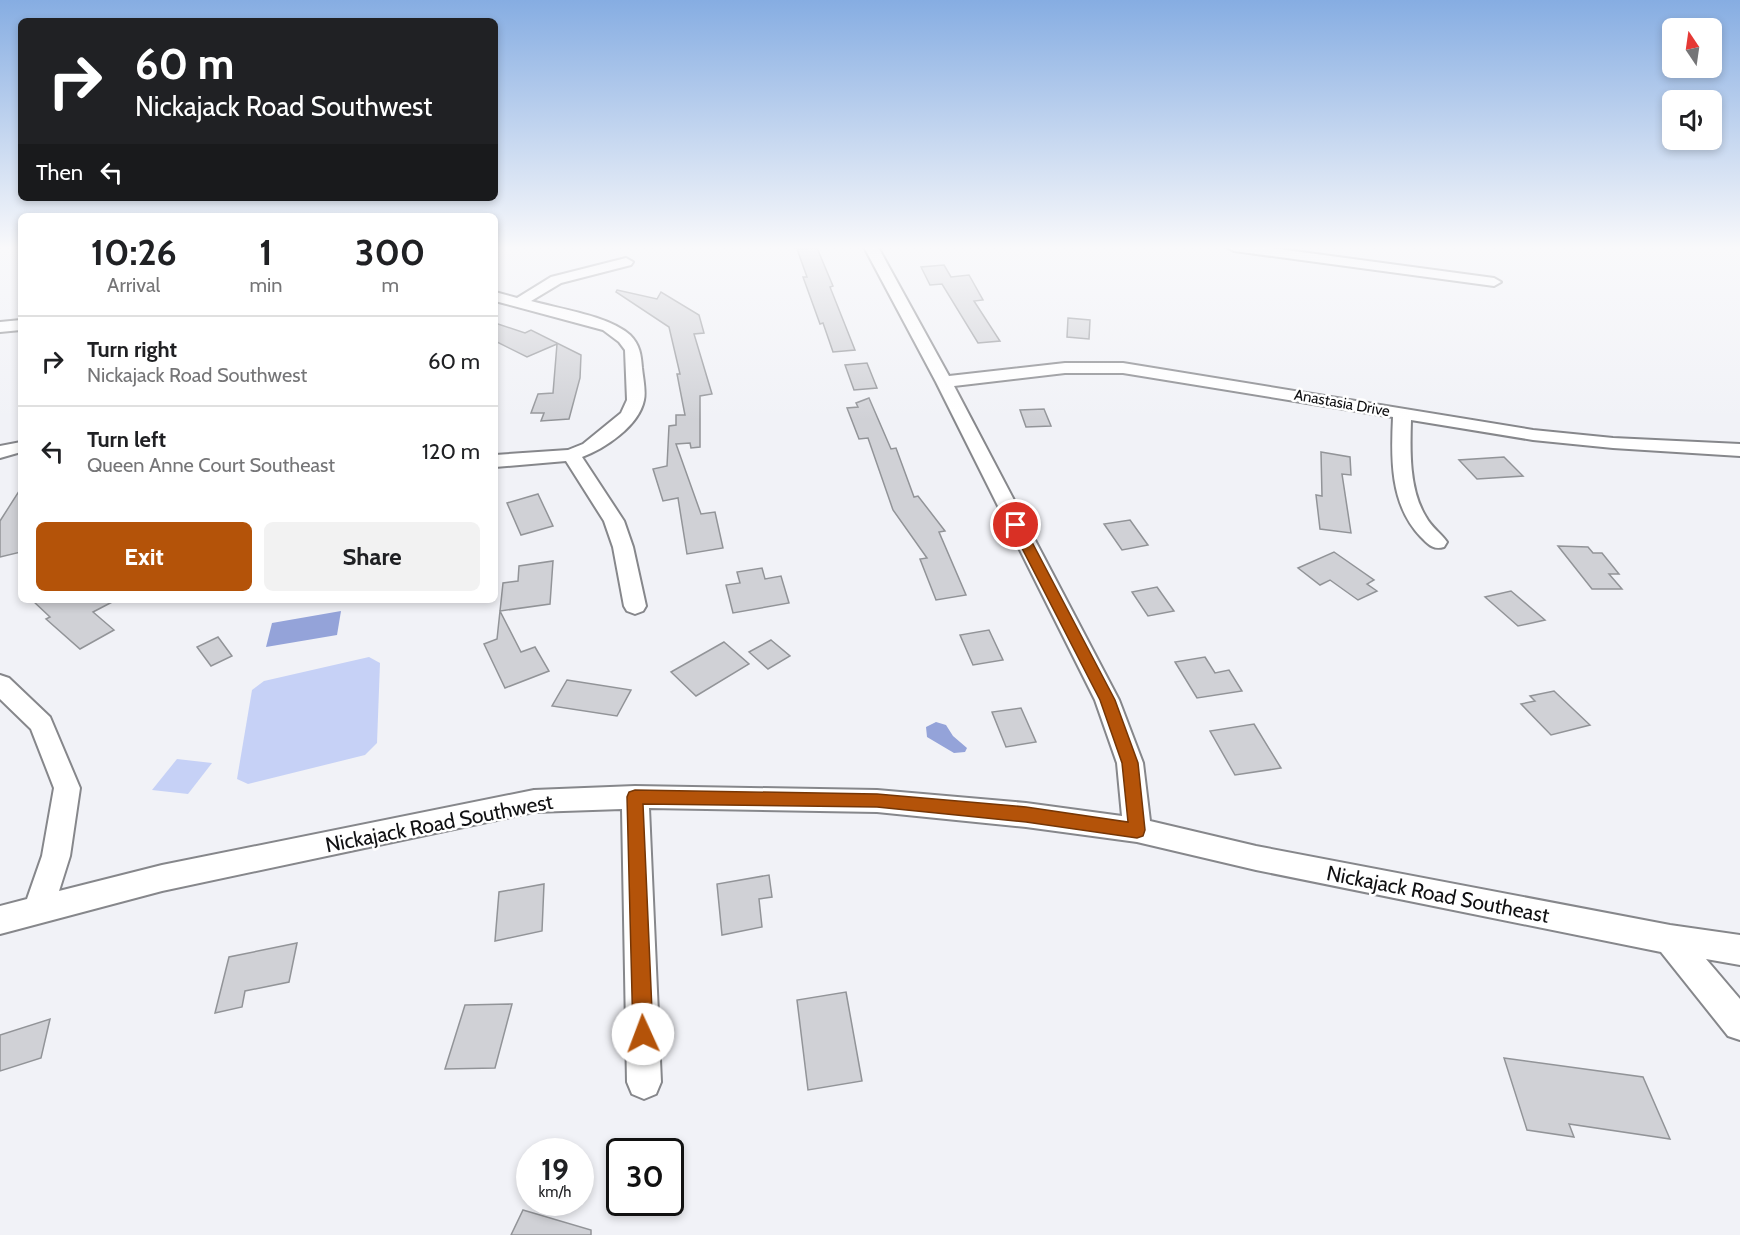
<!DOCTYPE html>
<html lang="en">
<head>
<meta charset="utf-8">
<style>
	:root { --surface:#fff; --page:#f2f2f2; --text:#202124; --muted:#757577; --line:#e0e0e0; --accent:#b45309 }
	body { margin:0; font-family:Cabin,sans-serif; background:var(--page); color:var(--text); height:100vh; display:flex; flex-direction:column; font-size:22px; white-space:nowrap }
	* { box-sizing:border-box; margin:0 }
	p { font-size:20px; color:var(--muted) }
	.icon { flex:none; width:33px; height:33px; fill:none; stroke:currentColor; stroke-width:2; stroke-linecap:round; stroke-linejoin:round }
	.map { position:relative; flex:1; overflow:hidden }
	.side { position:absolute; left:18px; top:213px; width:480px; height:390px; display:flex; flex-direction:column; background:var(--surface); border-radius:9px; box-shadow:0 3px 9px #0003 }
	.side>* { flex:none }
	.banner { position:absolute; left:18px; top:18px; width:480px; height:183px; border-radius:9px; box-shadow:0 3px 9px #0003; background:#202124; color:#fff; overflow:hidden }
	.needle { width:39px; rotate:347deg }
	.tools { position:absolute; left:1662px; top:18px; display:grid; gap:12px }
	.tools a { display:grid; place-items:center; width:60px; height:60px; border-radius:9px; background:var(--surface); box-shadow:0 3px 9px #0003; font-size:30px }
	.speed { position:absolute; left:516px; top:1138px; display:flex; gap:12px; font-size:30px; font-weight:700; text-align:center }
	.speed>* { display:grid; place-content:center; width:78px; height:78px; border-radius:50%; background:var(--surface); box-shadow:0 3px 9px #0003; line-height:1 }
	.speed small { font-size:15px; font-weight:400 }
	.speed .limit { border:3px solid #111; border-radius:9px; background:#fff; color:#111 }
	.pin { position:absolute; display:grid; place-items:center; width:51px; height:51px; color:#fff; margin:-26px; border:3px solid #fff; border-radius:50%; box-shadow:0 2px 6px #0007 }
	.me { position:absolute; width:66px; margin:-33px; rotate:358deg; stroke-linejoin:round; filter:drop-shadow(0 0 4px #0008) }
	.turn { display:flex; align-items:center; gap:21px; height:126px; padding:0 18px; font-size:27px }
	.turn .icon { width:78px; height:78px; stroke-width:2.5 }
	.turn b { display:block; font-size:42px; line-height:51px }
	.then { display:flex; align-items:center; height:57px; padding:0 18px; background:#0003; gap:12px; font-size:22px }
	.eta { display:flex; justify-content:space-evenly; align-items:center; height:102px; text-align:center }
	.eta b { font-size:36px; font-weight:800; line-height:42px }
	.button { display:flex; gap:12px; margin-top:auto; padding:12px 18px }
	.button a { flex:1; height:69px; border-radius:9px; background:var(--accent); color:#fff; font-size:24px; font-weight:800; line-height:69px; text-align:center }
	.button a+a { background:var(--page); color:var(--text) }
	ul { padding:0; list-style:none }
	li { display:flex; align-items:center; gap:18px; height:90px; padding:0 18px; border-top:2px solid var(--line) }
	li div { flex:1 }
	li b { display:block; font-size:22px }
	li em { font-style:normal }
	.map>svg:first-child { display:block }
	.green { fill:#c6d1f6 }
	.water { fill:#94a3d9 }
	.building { fill:#d0d1d6; stroke:#929498; stroke-width:1.5 }
	.lines { fill:none; stroke-linecap:round; stroke-linejoin:round }
	.minor-casing { stroke:#86878b; stroke-width:4 }
	.minor { fill:#fff; fill-rule:evenodd }
	.route { fill:#b45309; stroke:#753606; stroke-width:1.5 }
	.labels { text-anchor:middle; dominant-baseline:central; stroke-width:5; stroke-linejoin:round; paint-order:stroke }
	.far-street-label { font-size:15px; fill:#101012; stroke:#fff }
	.near-street-label { font-size:21px; fill:#101012; stroke:#fff }
</style>
</head>
<body>
<div class="map">
<svg width="1740" height="1235" viewBox="0 0 1740 1235">
	<rect width="100%" height="100%" fill="#f1f2f7"/>
	<!-- green -->
	<g class="green">
		<path d="M 369,657 L 380,663 L 377,743 L 365,755 L 248,784 L 237,779 L 252,690 L 264,681 Z"/>
		<path d="M 177,759 L 212,763 L 188,794 L 152,790 Z"/>
	</g>
	<!-- water -->
	<g class="water">
		<path d="M 341,611 L 337,635 L 266,647 L 272,623 Z"/>
		<path d="M 936,722 L 946,725 L 953,736 L 967,748 L 965,752 L 954,753 L 927,737 L 926,727 Z"/>
	</g>
	<!-- building -->
	<g class="building">
		<path d="M 817,248 L 833,286 L 830,287 L 855,350 L 833,352 L 823,323 L 820,324 L 803,277 L 807,277 L 797,249 Z"/>
		<path d="M 944,265 L 951,277 L 969,275 L 983,300 L 974,301 L 1000,341 L 978,343 L 942,284 L 930,285 L 921,267 Z"/>
		<path d="M 617,290 L 657,299 L 661,292 L 699,315 L 704,333 L 694,334 L 712,394 L 700,396 L 700,447 L 691,448 L 690,443 L 676,444 L 701,514 L 715,512 L 723,548 L 687,554 L 678,498 L 663,501 L 653,469 L 667,466 L 669,426 L 676,425 L 676,415 L 685,415 L 677,374 L 680,374 L 669,327 L 616,292 Z"/>
		<path d="M 1068,318 L 1090,320 L 1089,339 L 1067,337 Z"/>
		<path d="M 495,323 L 525,333 L 531,330 L 581,355 L 580,378 L 569,419 L 541,421 L 544,413 L 531,413 L 538,394 L 553,393 L 557,344 L 527,357 L 495,341 Z"/>
		<path d="M 867,363 L 877,388 L 854,390 L 845,365 Z"/>
		<path d="M 869,398 L 891,449 L 896,448 L 914,497 L 918,496 L 945,531 L 939,532 L 966,595 L 936,600 L 920,559 L 927,558 L 893,510 L 868,438 L 859,439 L 847,408 L 858,407 L 856,403 Z"/>
		<path d="M 1044,409 L 1051,426 L 1026,427 L 1020,410 Z"/>
		<path d="M 1321,452 L 1350,457 L 1351,475 L 1342,474 L 1351,533 L 1320,529 L 1316,495 L 1322,496 Z"/>
		<path d="M 1504,457 L 1523,476 L 1477,479 L 1459,460 Z"/>
		<path d="M 21,488 L 21,552 L 0,557 L 0,521 Z"/>
		<path d="M 538,494 L 553,526 L 521,535 L 507,503 Z"/>
		<path d="M 1130,520 L 1148,545 L 1122,550 L 1104,524 Z"/>
		<path d="M 1558,546 L 1588,547 L 1593,553 L 1602,553 L 1619,574 L 1609,574 L 1622,589 L 1592,589 Z"/>
		<path d="M 1334,552 L 1374,580 L 1367,584 L 1377,591 L 1358,600 L 1330,580 L 1320,585 L 1298,568 Z"/>
		<path d="M 553,561 L 550,604 L 500,611 L 521,652 L 535,647 L 549,671 L 505,688 L 484,644 L 497,639 L 503,583 L 518,581 L 519,566 Z"/>
		<path d="M 762,568 L 765,579 L 781,576 L 789,603 L 733,613 L 726,585 L 740,583 L 737,572 Z"/>
		<path d="M 1157,587 L 1174,611 L 1148,616 L 1132,592 Z"/>
		<path d="M 1511,591 L 1545,620 L 1518,626 L 1485,597 Z"/>
		<path d="M 32,600 L 116,600 L 93,612 L 114,630 L 80,649 L 46,619 L 50,617 Z"/>
		<path d="M 989,630 L 1003,660 L 973,665 L 960,635 Z"/>
		<path d="M 218,637 L 232,656 L 211,666 L 197,647 Z"/>
		<path d="M 771,640 L 790,656 L 768,669 L 749,652 Z"/>
		<path d="M 724,642 L 749,664 L 696,696 L 671,672 Z"/>
		<path d="M 1205,657 L 1215,673 L 1229,670 L 1242,691 L 1197,698 L 1175,662 Z"/>
		<path d="M 567,680 L 631,690 L 617,716 L 552,706 Z"/>
		<path d="M 1554,691 L 1590,725 L 1551,735 L 1521,704 L 1535,701 L 1530,696 Z"/>
		<path d="M 1021,708 L 1036,742 L 1006,747 L 992,712 Z"/>
		<path d="M 1254,724 L 1281,768 L 1235,775 L 1210,731 Z"/>
		<path d="M 769,875 L 772,897 L 759,899 L 762,927 L 722,935 L 717,884 Z"/>
		<path d="M 544,884 L 542,931 L 495,941 L 499,892 Z"/>
		<path d="M 297,943 L 289,982 L 245,991 L 242,1007 L 215,1013 L 229,957 Z"/>
		<path d="M 846,992 L 862,1081 L 808,1090 L 797,1000 Z"/>
		<path d="M 512,1004 L 495,1068 L 445,1069 L 465,1005 Z"/>
		<path d="M 50,1019 L 41,1058 L 0,1071 L 0,1035 Z"/>
		<path d="M 1504,1058 L 1643,1077 L 1670,1139 L 1569,1124 L 1574,1137 L 1527,1130 Z"/>
		<path d="M 523,1210 L 591,1230 L 591,1235 L 511,1235 Z"/>
	</g>
	<g class="lines">
		<defs>
			<g id="minor">
				<path d="M 864,247 L 878,247 L 949,376 L 1065,363 L 1123,363 L 1533,430 L 1613,438 L 1740,444 L 1740,456 L 1613,448 L 1533,440 L 1411,420 C 1410,451 1409,490 1426,517 C 1431,527 1441,533 1447,542 L 1444,547 C 1433,550 1429,545 1421,537 C 1390,505 1391,459 1393,417 L 1123,373 L 1065,373 L 954,386 L 1119,700 L 1143,763 L 1150,821 L 1256,846 L 1670,925 L 1740,935 L 1740,965 L 1706,959 L 1740,999 L 1740,1040 L 1728,1036 L 1661,952 L 1256,870 L 1137,842 L 1026,827 L 877,812 L 649,808 L 661,1082 L 656,1094 L 644,1099 L 632,1094 L 627,1082 L 622,809 L 534,812 L 162,891 L 0,934 L 0,906 L 27,899 L 42,856 L 54,788 L 31,729 L 0,699 L 0,675 L 9,678 L 50,717 L 80,788 L 70,856 L 59,891 L 162,865 L 534,790 L 635,786 L 877,790 L 1026,803 L 1122,816 L 1117,763 L 1095,700 L 936,382 Z"/>
				<path d="M 1227,247 L 1264,247 L 1494,278 L 1501,282 L 1494,286 L 1234,251 Z"/>
				<path d="M 626,258 L 633,262 L 631,265 L 561,283 L 531,301 C 560,309 609,316 630,335 C 640,345 641,355 642,368 C 643,378 646,391 644,400 C 639,426 604,449 582,457 L 624,521 L 633,547 L 646,606 L 643,611 L 635,614 L 627,611 L 624,606 L 613,547 L 604,521 L 566,461 L 495,467 L 495,455 L 568,450 L 583,444 L 621,413 L 627,400 L 625,350 L 619,342 L 603,330 L 495,301 L 495,292 L 517,298 L 551,277 Z"/>
				<path d="M 21,320 L 21,330 L 0,332 L 0,322 Z"/>
				<path d="M 21,442 L 21,452 L 0,458 L 0,446 Z"/>
			</g>
		</defs>
		<!-- minor casing -->
		<use href="#minor" class="minor-casing"/>
		<!-- minor -->
		<use href="#minor" class="minor"/>
	</g>
	<!-- sky -->
	<linearGradient id="sky" x2="0" y2="1"><stop stop-color="#86ade2"/><stop offset="0.59" stop-color="#f9f9fb"/><stop offset="1" stop-color="#f9f9fb" stop-opacity="0"/></linearGradient>
	<rect width="1740" height="420" fill="url(#sky)"/>
	<!-- route -->
	<path class="route" d="M 1016,521 L 1023,525 L 1115,700 L 1138,763 L 1145,830 L 1143,836 L 1137,838 L 1026,822 L 877,807 L 643,804 L 653,1034 L 650,1041 L 643,1044 L 636,1041 L 633,1034 L 627,797 L 629,792 L 635,790 L 877,794 L 1026,807 L 1128,822 L 1122,763 L 1100,700 L 1010,525 Z"/>
	<g class="labels">
		<!-- far-street labels -->
		<g class="far-street-label">
			<text transform="translate(1342 403) rotate(10)">Anastasia Drive</text>
		</g>
		<!-- near-street labels -->
		<g class="near-street-label">
			<text transform="translate(439 823) rotate(-11)">Nickajack Road Southwest</text>
			<text transform="translate(1438 894) rotate(11)">Nickajack Road Southeast</text>
		</g>
	</g>
</svg>
<div class="tools">
<a><svg class="needle" viewBox="-14 -14 28 28"><path d="M0-13l5 13h-10z" fill="#e53935"/><path d="M0 13l5-13h-10z" fill="#757577"/></svg></a>
<a><svg class="icon" aria-label="sound" viewBox="0 0 24 24"><path d="M4 9h4l5-4v14l-5-4H4zM17 9q2 3 0 6"/></svg></a>
</div>
<div class="speed"><div>19<small>km/h</small></div><div class="limit">30</div></div>
<div class="pin" style="left:1016px;top:525px;background:#d93025"><svg class="icon" aria-label="arrive" viewBox="0 0 24 24"><path d="M6 21V4h12l-3 4 3 4H6"/></svg></div>
<svg class="me" style="left:643px;top:1034px" viewBox="-20 -20 40 40"><circle r="19" fill="#fff"/><path d="M0-13L10 11 0 6-10 11z" fill="#b45309"/></svg>
<div class="banner">
<div class="turn"><svg class="icon" aria-label="right" viewBox="0 0 24 24"><path d="M7 20v-9h11M14 6l5 5-5 5"/></svg><div><b>60 m</b>Nickajack Road Southwest</div></div>
<div class="then">Then<svg class="icon" aria-label="left" viewBox="0 0 24 24"><path d="M17 20v-9H6M10 6l-5 5 5 5"/></svg></div>
</div>
<section class="side">
<div class="eta">
<div><b>10:26</b><p>Arrival</p></div>
<div><b>1</b><p>min</p></div>
<div><b>300</b><p>m</p></div>
</div>
<ul>
<li><svg class="icon" aria-label="right" viewBox="0 0 24 24"><path d="M7 20v-9h11M14 6l5 5-5 5"/></svg><div><b>Turn right</b><p>Nickajack Road Southwest</p></div><em>60 m</em></li>
<li><svg class="icon" aria-label="left" viewBox="0 0 24 24"><path d="M17 20v-9H6M10 6l-5 5 5 5"/></svg><div><b>Turn left</b><p>Queen Anne Court Southeast</p></div><em>120 m</em></li>
</ul>
<div class="button"><a>Exit</a><a>Share</a></div>
</section>
</div>
</body>
</html>
